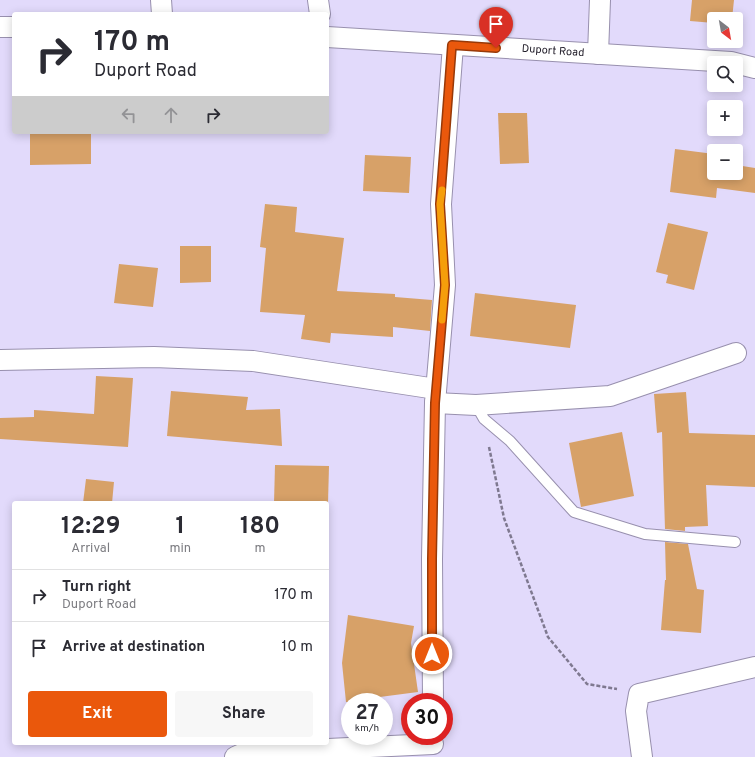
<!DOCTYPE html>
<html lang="en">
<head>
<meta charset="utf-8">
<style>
	:root { --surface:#fff; --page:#f7f7f7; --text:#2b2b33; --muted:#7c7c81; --line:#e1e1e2; --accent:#ea580c }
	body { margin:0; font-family:Overpass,sans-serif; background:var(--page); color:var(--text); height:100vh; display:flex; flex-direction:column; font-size:15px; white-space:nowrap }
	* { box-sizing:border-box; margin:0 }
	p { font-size:13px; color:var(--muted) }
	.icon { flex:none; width:22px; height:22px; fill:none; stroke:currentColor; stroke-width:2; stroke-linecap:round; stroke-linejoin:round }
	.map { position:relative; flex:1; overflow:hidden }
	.drawer { position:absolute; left:12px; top:501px; width:317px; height:244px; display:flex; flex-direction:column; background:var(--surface); border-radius:4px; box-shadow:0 2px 10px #0003 }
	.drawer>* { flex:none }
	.top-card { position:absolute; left:12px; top:12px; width:317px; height:122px; border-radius:4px; box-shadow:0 2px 10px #0003; background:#fff; color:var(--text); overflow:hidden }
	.needle { width:26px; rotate:149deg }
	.controls { position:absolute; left:707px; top:12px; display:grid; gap:8px }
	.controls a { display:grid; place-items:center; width:36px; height:36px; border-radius:4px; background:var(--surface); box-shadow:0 2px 10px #0003; font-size:20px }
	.speed { position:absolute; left:341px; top:693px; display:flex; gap:8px; font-size:20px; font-weight:700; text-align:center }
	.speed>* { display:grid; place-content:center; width:52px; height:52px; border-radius:50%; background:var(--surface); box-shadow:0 2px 10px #0003; line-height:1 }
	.speed small { font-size:10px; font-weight:400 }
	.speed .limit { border:6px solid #d22; background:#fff; color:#111 }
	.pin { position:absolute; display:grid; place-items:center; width:34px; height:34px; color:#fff; margin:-41px -17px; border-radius:50% 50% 50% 0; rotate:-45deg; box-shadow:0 0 4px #0007 }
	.pin .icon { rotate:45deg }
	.me { position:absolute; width:44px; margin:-22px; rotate:0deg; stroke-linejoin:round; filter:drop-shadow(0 0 3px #0008) }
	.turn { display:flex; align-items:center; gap:14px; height:84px; padding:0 16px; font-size:18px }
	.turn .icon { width:52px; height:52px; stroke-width:2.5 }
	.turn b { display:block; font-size:28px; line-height:34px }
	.lanes { display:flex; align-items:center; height:38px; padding:0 16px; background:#0003; justify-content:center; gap:20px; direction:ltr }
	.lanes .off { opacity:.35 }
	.eta { display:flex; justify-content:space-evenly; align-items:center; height:68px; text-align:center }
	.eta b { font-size:24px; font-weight:700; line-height:28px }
	.button { display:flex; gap:8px; margin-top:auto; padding:8px 16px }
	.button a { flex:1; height:46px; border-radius:4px; background:var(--accent); color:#fff; font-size:16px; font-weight:700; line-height:46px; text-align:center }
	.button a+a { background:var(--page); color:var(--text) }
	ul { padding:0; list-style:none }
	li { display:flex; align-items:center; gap:12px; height:52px; padding:0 16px; border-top:1px solid var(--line) }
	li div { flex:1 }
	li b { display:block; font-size:15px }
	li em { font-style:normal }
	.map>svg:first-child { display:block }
	.building { fill:#d7a168 }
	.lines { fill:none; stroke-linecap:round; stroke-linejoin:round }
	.lane-casing { stroke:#9890ae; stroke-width:12 }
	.street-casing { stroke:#9890ae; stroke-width:22 }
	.path { stroke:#7f7990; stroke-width:2.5; stroke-dasharray:4 2; stroke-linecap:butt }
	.lane { stroke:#fff; stroke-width:10 }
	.street { stroke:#fff; stroke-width:20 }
	.route-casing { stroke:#983908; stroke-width:10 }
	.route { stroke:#ea580c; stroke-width:7 }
	.slow { stroke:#f59e0b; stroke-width:7 }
	.labels { text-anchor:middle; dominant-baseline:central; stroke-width:4; stroke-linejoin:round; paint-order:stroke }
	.street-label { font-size:11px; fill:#1d1925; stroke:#fff }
</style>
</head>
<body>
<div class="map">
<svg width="755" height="757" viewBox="0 0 755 757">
	<rect width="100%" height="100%" fill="#e2dafb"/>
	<!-- building -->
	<g class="building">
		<path d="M 692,0 L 734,0 L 732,19 L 714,19 L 714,23 L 690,21 Z"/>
		<path d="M 498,113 L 527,113 L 529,163 L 500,164 Z"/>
		<path d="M 30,132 L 91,132 L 91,164 L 30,165 Z"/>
		<path d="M 675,149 L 714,154 L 714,173 L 736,173 L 736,165 L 755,168 L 755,193 L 717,188 L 716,198 L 670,192 Z"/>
		<path d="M 365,155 L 411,157 L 409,193 L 363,191 Z"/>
		<path d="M 265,204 L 297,207 L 295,232 L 344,238 L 337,291 L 395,294 L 395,297 L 432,300 L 430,331 L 393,327 L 393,337 L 331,333 L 330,343 L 301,339 L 305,315 L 260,312 L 266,248 L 260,247 Z"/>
		<path d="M 668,223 L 708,232 L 694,290 L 666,283 L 668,275 L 656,272 Z"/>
		<path d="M 180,246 L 211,246 L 211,282 L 180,283 Z"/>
		<path d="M 119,264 L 158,268 L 153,307 L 114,303 Z"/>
		<path d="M 475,293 L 576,305 L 570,348 L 470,336 Z"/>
		<path d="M 96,376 L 133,378 L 128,447 L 0,439 L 0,418 L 34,417 L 34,410 L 94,414 Z"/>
		<path d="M 171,391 L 248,397 L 246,410 L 280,409 L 282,446 L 167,436 Z"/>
		<path d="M 686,392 L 689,433 L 755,435 L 755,487 L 706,485 L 708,526 L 685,527 L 685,531 L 665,529 L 662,432 L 657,433 L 654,394 Z"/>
		<path d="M 622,432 L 634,496 L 581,507 L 569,443 Z"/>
		<path d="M 275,465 L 329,466 L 328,503 L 274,503 Z"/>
		<path d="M 86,479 L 114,482 L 112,503 L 83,503 Z"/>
		<path d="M 665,542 L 688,544 L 697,589 L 704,590 L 701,633 L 661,630 L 665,580 L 666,580 Z"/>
		<path d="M 348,615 L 414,626 L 411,643 L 418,692 L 372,698 L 372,702 L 346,702 L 342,663 Z"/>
	</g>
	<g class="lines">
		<defs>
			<path id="lane" d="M 476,405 L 484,419 L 510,441 L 574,512 L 645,534 L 735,542"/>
			<g id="street">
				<path d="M 161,0 L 162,14"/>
				<path d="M 318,0 L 320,14"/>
				<path d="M 0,27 L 14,27"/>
				<path d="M 327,37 L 731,62 L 755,68"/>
				<path d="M 598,54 L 600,0"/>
				<path d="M 0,360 L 154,357 L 253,361 L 436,389"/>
				<path d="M 435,403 L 476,405 L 610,396 L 736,353"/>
				<path d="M 433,702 L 432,559 L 435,403 L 445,285 L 441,204 L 453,45"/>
				<path d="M 235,757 L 244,753 L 433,744"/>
				<path d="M 642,757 L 636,711 L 639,694 L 755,667"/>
			</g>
		</defs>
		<!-- lane casing -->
		<use href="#lane" class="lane-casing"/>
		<!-- street casing -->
		<use href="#street" class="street-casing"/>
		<!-- path -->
		<path class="path" d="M 489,447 L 504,518 L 548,637 L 587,684 L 617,689"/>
		<!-- lane -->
		<use href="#lane" class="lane"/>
		<!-- street -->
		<use href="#street" class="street"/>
	</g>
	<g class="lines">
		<defs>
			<path id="route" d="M 432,654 L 432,559 L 435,403 L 445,285 L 440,204 L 452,45 L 496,48"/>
		</defs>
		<!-- route casing -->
		<use href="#route" class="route-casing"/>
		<!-- route -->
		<use href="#route" class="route"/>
		<!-- slow -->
		<path class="slow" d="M 442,190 L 440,204 L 445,285 L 442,320"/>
	</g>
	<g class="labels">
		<!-- street labels -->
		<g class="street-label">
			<text transform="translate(553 51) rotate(4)">Duport Road</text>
		</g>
	</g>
</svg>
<div class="controls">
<a><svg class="needle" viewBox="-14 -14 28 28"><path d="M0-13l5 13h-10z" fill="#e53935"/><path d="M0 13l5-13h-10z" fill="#7c7c81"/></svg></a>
<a><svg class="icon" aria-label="search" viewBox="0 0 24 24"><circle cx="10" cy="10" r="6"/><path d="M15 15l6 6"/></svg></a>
<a>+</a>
<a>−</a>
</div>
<div class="speed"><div>27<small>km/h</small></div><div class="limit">30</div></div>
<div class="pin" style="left:496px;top:48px;background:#d93025"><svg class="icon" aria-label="arrive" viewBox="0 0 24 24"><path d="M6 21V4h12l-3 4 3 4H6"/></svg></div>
<svg class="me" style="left:432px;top:654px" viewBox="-20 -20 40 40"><circle r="17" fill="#ea580c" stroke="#fff" stroke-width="3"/><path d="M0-11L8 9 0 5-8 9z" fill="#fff"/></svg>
<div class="top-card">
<div class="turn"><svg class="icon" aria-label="right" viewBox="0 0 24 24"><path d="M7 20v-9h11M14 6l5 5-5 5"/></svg><div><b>170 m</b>Duport Road</div></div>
<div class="lanes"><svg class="icon off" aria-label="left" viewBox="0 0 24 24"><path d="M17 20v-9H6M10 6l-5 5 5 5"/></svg><svg class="icon off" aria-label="ahead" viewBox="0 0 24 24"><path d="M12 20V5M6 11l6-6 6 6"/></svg><svg class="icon" aria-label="right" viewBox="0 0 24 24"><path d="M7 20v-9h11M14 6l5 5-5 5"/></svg></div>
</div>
<section class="drawer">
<div class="eta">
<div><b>12:29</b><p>Arrival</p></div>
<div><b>1</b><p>min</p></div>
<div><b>180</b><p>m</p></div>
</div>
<ul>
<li><svg class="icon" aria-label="right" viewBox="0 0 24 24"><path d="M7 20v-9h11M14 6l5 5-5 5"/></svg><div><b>Turn right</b><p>Duport Road</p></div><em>170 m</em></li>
<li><svg class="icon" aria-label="arrive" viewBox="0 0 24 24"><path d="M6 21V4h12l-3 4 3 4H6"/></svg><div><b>Arrive at destination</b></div><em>10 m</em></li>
</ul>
<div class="button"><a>Exit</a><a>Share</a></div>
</section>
</div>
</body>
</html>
